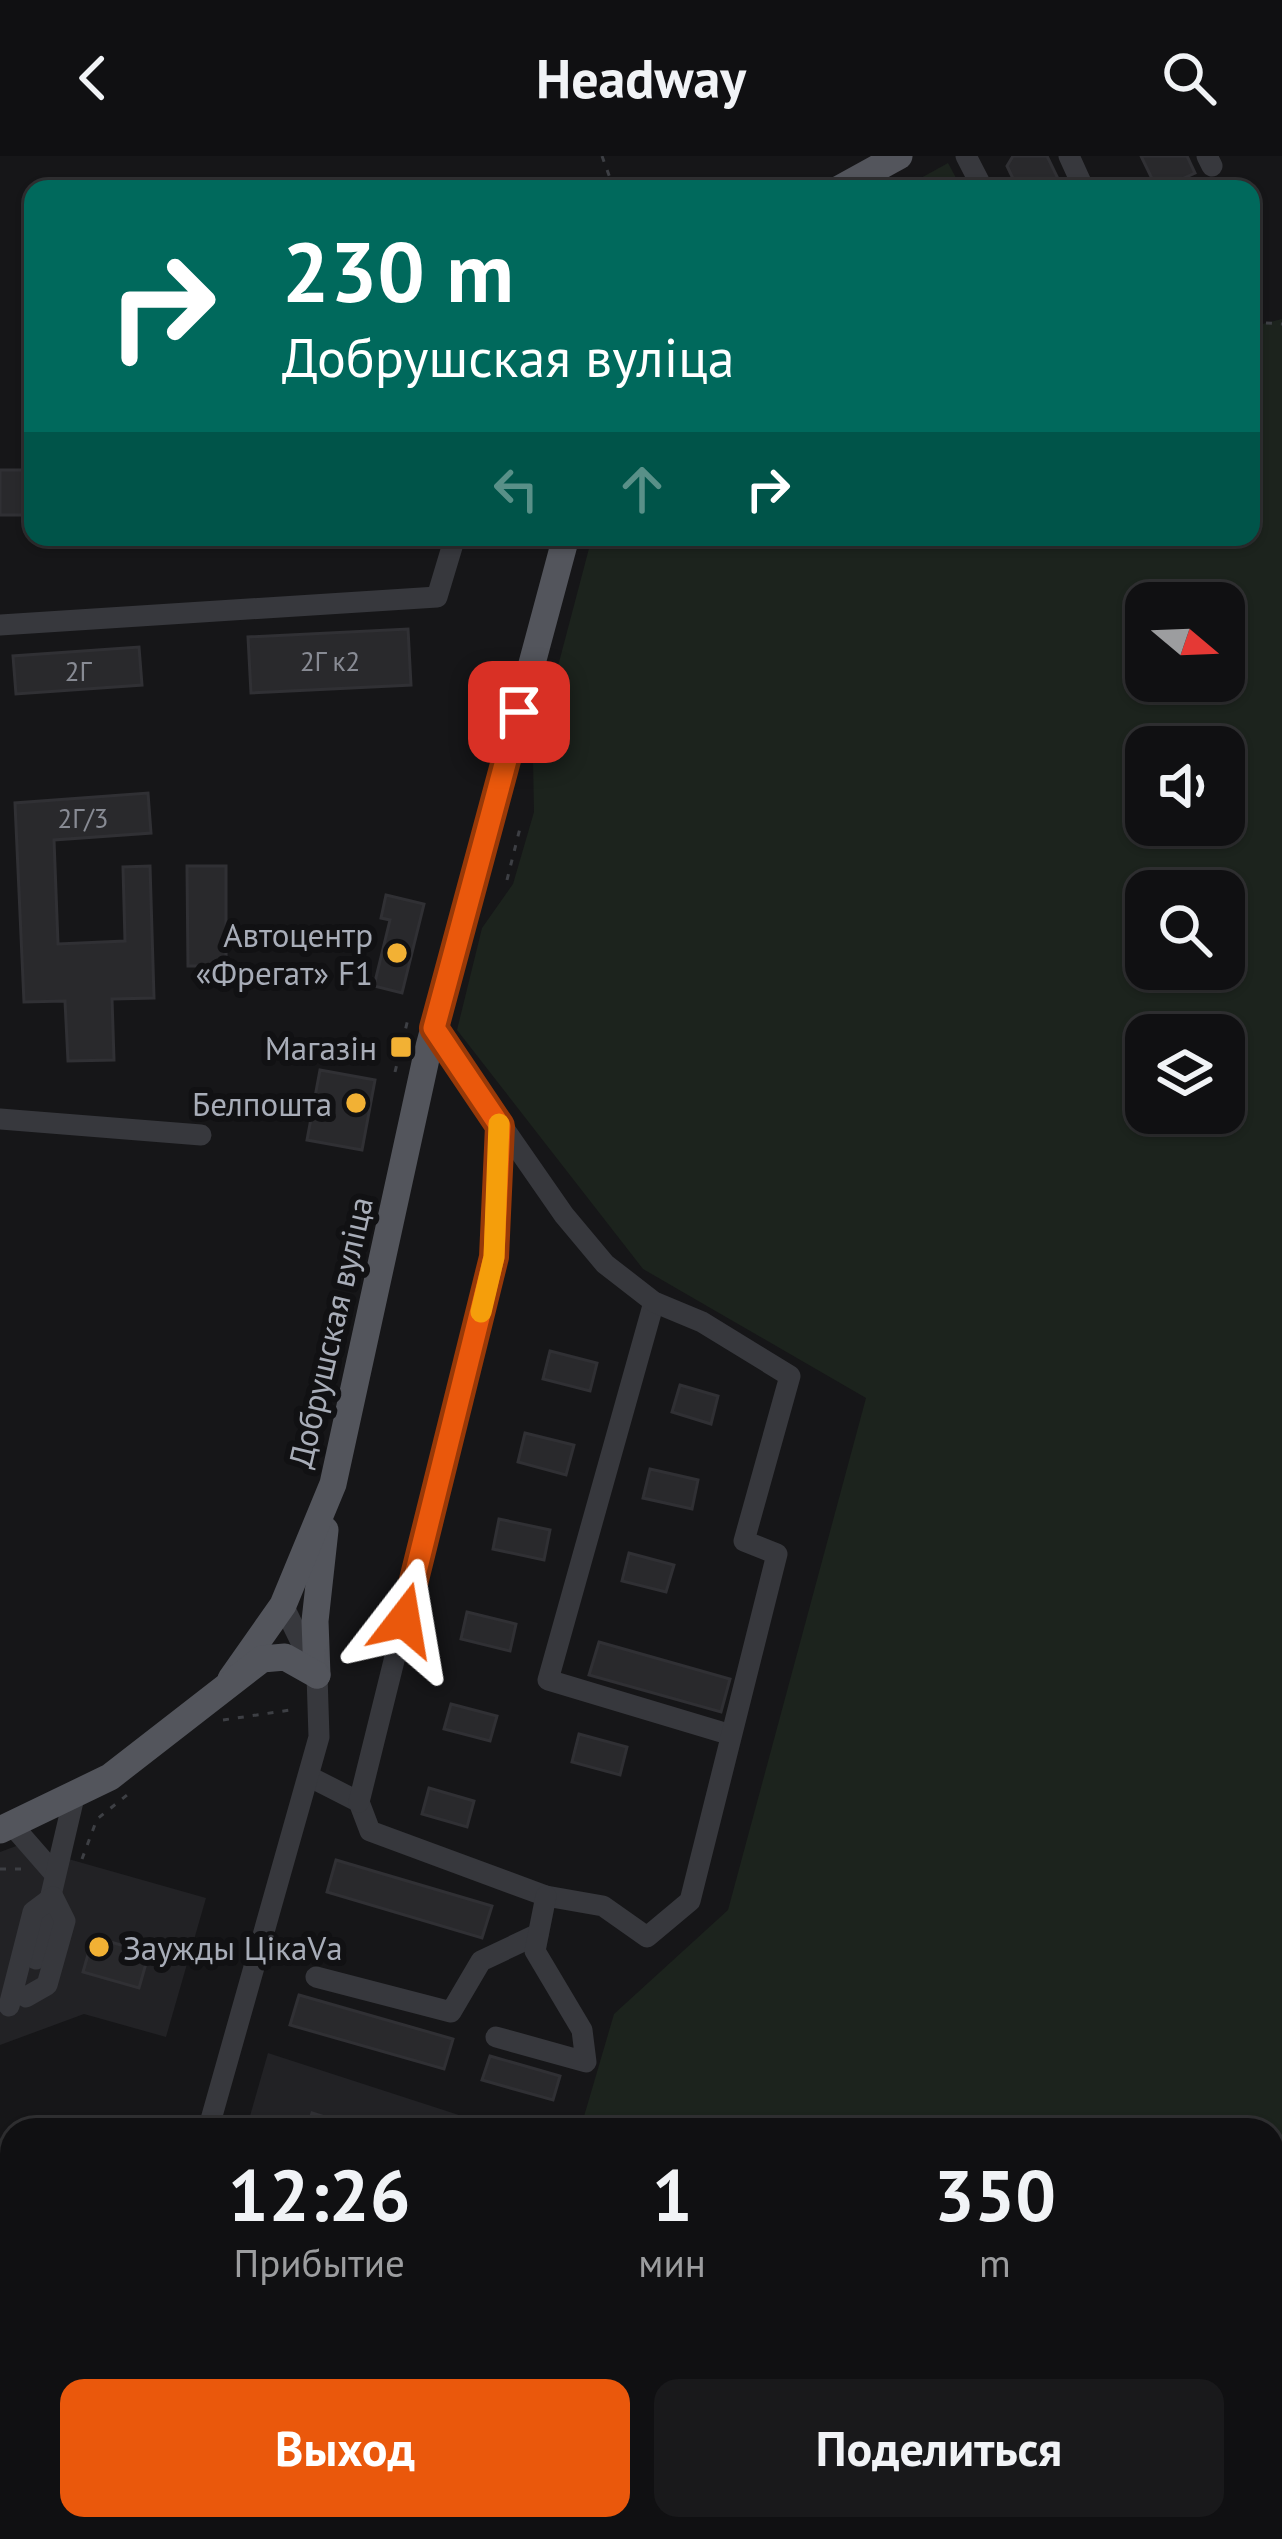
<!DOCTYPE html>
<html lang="ru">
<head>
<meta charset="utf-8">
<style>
	:root { --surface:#101012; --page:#19191b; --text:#f1f3f6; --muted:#9c9d9f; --line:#303032; --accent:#ea580c }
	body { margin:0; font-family:"PT Sans",sans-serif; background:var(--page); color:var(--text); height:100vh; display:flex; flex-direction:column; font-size:45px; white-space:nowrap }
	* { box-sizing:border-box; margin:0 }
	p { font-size:39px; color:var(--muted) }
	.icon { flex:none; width:66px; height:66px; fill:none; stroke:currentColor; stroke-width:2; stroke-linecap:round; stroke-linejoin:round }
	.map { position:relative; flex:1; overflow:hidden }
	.drawer { position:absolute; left:0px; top:1962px; width:1284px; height:423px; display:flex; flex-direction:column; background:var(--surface); border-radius:36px 36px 0 0; box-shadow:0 3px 9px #0004,0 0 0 3px var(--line) }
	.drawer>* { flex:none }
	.banner { position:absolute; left:24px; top:24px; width:1236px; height:366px; border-radius:24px; box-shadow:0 3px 9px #0004,0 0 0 3px var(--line); background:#00695c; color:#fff; overflow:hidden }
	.needle { width:78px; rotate:109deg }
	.fabs { position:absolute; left:1125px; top:426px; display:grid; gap:24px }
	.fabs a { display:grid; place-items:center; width:120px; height:120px; border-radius:24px; background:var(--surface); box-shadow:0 3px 9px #0004,0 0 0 3px var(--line); font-size:60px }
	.pin { position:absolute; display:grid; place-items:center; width:102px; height:102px; color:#fff; margin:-51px; border-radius:24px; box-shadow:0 6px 18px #0006 }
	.me { position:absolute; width:132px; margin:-66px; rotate:14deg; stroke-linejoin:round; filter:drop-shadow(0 0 9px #0008) }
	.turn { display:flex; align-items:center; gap:42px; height:252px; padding:0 60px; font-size:54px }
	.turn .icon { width:156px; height:156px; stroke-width:2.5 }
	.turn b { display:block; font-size:84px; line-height:102px }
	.lanes { display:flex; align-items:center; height:114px; padding:0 60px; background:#0003; justify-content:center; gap:60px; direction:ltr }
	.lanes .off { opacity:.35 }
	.eta { display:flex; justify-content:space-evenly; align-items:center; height:204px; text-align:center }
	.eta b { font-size:72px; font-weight:800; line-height:84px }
	.cta { display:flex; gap:24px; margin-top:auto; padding:24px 60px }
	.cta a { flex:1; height:138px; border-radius:24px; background:var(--accent); color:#fff; font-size:48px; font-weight:800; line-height:138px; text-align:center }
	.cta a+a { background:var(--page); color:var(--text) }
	header { display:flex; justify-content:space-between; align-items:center; height:156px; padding:0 60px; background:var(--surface); font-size:54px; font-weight:800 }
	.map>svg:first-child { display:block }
	.built { fill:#222225 }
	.green { fill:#1c231d; fill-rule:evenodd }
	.building { fill:#29292c; stroke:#303034; stroke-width:3 }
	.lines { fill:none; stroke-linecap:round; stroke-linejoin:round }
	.path { stroke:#3d3f44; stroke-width:3; stroke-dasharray:6 9; stroke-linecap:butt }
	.minor { stroke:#37383d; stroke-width:21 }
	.major { stroke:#53555c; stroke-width:27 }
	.route-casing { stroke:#983908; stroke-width:30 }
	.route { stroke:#ea580c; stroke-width:21 }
	.slow { stroke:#f59e0b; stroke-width:21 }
	.poi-dot { fill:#f2b134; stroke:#111113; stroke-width:4.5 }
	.labels { text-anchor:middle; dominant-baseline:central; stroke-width:12; stroke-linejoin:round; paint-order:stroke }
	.number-label { font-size:27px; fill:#888b94 }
	.poi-label { font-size:33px; fill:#a8adb8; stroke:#111113; text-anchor:end }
	.street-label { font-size:33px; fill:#a8adb8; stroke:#111113 }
</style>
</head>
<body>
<header><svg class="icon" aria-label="back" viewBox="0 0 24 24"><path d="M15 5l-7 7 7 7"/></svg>Headway<svg class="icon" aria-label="search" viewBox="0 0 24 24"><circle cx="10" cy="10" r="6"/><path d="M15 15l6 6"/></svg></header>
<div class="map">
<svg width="1282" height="2383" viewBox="0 0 1282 2383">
	<rect width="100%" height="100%" fill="#161618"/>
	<!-- built -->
	<g class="built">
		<path d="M 19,1689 L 206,1742 L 166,1881 L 84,1858 L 0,1889 L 0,1696 Z"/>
		<path d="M 268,1897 L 505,1974 L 246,1974 Z"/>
	</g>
	<!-- green -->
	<g class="green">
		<path d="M 948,7 L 962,33 L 901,33 Z"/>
		<path d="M 1282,163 L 1282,2383 L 457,2383 L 460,2373 L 1272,2373 L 1272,1974 L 580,1974 L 614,1858 L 728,1754 L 866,1242 L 643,1113 L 457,874 L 482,772 L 513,728 L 534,656 L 533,605 L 592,381 L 1251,381 L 1251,171 ZM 1146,447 L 1224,447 L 1224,525 L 1146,525 ZM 1146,591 L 1224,591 L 1224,669 L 1146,669 ZM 1146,735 L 1224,735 L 1224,813 L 1146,813 ZM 1146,879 L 1224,879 L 1224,957 L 1146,957 Z"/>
	</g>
	<!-- building -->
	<g class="building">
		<path d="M 1013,0 L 1047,0 L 1063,33 L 1018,33 L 1007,10 Z"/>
		<path d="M 1141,0 L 1187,0 L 1195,17 L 1180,24 L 1185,33 L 1157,33 Z"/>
		<rect x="0" y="314" width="33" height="45"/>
		<path d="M 408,473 L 411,529 L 251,537 L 248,481 Z"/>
		<path d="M 139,491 L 142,529 L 16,538 L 13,500 Z"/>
		<path d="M 148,637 L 151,677 L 54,684 L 58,788 L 125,785 L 123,711 L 150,710 L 154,842 L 112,843 L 114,904 L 68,905 L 65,845 L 24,846 L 15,647 Z"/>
		<path d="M 187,710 L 226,710 L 226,810 L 188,810 Z"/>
		<path d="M 386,739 L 424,748 L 402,837 L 374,830 L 390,764 L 381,762 Z"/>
		<path d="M 320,914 L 375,924 L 362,994 L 307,984 Z"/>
		<path d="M 550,1195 L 597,1207 L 590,1235 L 543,1223 Z"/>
		<path d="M 680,1229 L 718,1240 L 711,1268 L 672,1256 Z"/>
		<path d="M 525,1277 L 574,1289 L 566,1319 L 518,1306 Z"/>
		<path d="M 650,1313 L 698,1324 L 692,1353 L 643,1342 Z"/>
		<path d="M 499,1363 L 550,1374 L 544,1404 L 493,1393 Z"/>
		<path d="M 629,1397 L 674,1409 L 666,1436 L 622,1425 Z"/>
		<path d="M 467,1456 L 516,1468 L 510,1495 L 461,1483 Z"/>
		<path d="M 599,1486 L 730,1523 L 721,1556 L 589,1519 Z"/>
		<path d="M 451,1548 L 497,1560 L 490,1585 L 444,1573 Z"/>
		<path d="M 579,1578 L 627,1591 L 620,1619 L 572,1606 Z"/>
		<path d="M 429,1632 L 474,1645 L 467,1671 L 422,1658 Z"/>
		<path d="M 336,1704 L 492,1750 L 482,1782 L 327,1736 Z"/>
		<path d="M 93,1781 L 149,1797 L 139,1832 L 83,1816 Z"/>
		<path d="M 299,1839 L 453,1883 L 444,1913 L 290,1869 Z"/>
		<path d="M 490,1900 L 560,1920 L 553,1944 L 482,1924 Z"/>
		<path d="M 312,1957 L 354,1970 L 354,1974 L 307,1974 Z"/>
	</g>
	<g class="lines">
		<!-- path -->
		<g class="path">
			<path d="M 602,0 L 614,33"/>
			<path d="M 1251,166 L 1282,168"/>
			<path d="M 507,724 L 520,672"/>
			<path d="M 395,916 L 408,863"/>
			<path d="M 223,1564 L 297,1553"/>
			<path d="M 82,1703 L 97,1663 L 127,1639"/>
			<path d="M 0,1713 L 21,1713"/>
		</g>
		<!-- minor -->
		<g class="minor">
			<path d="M 966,0 L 983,33"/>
			<path d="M 1069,0 L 1084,33"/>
			<path d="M 1207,0 L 1212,10"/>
			<path d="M 0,469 L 437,441 L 455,381"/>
			<path d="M 0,963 L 201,979"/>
			<path d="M 654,1146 L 548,1524 L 728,1578"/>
			<path d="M 310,1621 L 359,1646 L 370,1675 L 546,1740 L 603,1750 L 647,1781 L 690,1745 L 777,1398 L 744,1385 L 790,1220 L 702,1166 L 654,1146 L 605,1108 L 564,1059 L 434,872"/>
			<path d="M 359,1646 L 494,1101 L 501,971"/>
			<path d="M 12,1669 L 53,1716"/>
			<path d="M 36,1803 L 74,1641"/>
			<path d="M 316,1821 L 451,1856 L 481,1805 L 538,1778"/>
			<path d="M 9,1850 L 33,1756 L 53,1741 L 65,1765 L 47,1829 L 26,1841"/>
			<path d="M 496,1881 L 586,1906 L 582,1874 L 535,1795 L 546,1740"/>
			<path d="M 208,1974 L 319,1581 L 317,1519 L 283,1449"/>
			<path d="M 0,2338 L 12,2342"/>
			<path d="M 79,2383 L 83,2373"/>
		</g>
		<!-- major -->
		<g class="major">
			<path d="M 839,33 L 899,0"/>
			<path d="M 317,1519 L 315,1465 L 325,1374"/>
			<path d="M 231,1523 L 283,1449 L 333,1328 L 427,898 L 566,381"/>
			<path d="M 0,1674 L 110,1621 L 262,1503 L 285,1501 L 317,1519"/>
		</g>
	</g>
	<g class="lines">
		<defs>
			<path id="route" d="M 404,1464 L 494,1101 L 500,970 L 434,872 L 519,556"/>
		</defs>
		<!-- route casing -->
		<use href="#route" class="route-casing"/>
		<!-- route -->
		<use href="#route" class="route"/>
		<!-- slow -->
		<path class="slow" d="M 481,1156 L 494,1101 L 499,968"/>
	</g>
	<!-- markers -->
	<g class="poi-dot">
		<circle cx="397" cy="797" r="12"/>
		<rect x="389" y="879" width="24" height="24" rx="6"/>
		<circle cx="356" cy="947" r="12"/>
		<circle cx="99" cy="1791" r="12"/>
	</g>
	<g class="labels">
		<!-- number labels -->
		<g class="number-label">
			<text x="330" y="505">2Г к2</text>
			<text x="78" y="515">2Г</text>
			<text x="83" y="662">2Г/3</text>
		</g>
		<!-- poi labels -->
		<g class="poi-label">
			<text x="373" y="778">Автоцентр<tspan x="373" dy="38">«Фрегат» F1</tspan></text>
			<text x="377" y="891">Магазін</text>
			<text x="332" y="947">Белпошта</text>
			<text x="123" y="1791" text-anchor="start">Заужды ЦікаVа</text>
		</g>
		<!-- street labels -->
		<g class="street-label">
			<text transform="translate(330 1176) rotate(-77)">Добрушская вуліца</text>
		</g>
	</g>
</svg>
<div class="fabs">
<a><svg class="needle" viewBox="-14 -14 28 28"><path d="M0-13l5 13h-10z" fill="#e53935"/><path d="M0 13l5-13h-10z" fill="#9c9d9f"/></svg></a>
<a><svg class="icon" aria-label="sound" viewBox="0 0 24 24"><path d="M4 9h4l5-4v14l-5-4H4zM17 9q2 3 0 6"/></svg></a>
<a><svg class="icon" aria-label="search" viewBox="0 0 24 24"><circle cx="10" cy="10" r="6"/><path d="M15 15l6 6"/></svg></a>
<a><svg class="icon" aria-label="layers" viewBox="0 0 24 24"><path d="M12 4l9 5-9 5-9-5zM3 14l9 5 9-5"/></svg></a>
</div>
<div class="pin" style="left:519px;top:556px;background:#d93025"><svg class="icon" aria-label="arrive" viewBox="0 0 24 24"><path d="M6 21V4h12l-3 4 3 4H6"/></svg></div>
<svg class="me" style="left:404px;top:1464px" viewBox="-20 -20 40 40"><path d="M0-17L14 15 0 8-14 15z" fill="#ea580c" stroke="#fff" stroke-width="4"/></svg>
<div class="banner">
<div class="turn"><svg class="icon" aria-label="right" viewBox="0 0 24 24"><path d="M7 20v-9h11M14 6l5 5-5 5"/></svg><div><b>230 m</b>Добрушская вуліца</div></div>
<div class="lanes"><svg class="icon off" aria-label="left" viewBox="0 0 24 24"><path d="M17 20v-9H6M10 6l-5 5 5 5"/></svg><svg class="icon off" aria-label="ahead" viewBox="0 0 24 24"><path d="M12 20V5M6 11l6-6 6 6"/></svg><svg class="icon" aria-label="right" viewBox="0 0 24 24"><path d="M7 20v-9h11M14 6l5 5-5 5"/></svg></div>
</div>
<section class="drawer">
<div class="eta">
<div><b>12:26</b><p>Прибытие</p></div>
<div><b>1</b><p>мин</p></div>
<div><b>350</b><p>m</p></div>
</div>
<div class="cta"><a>Выход</a><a>Поделиться</a></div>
</section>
</div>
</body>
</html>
